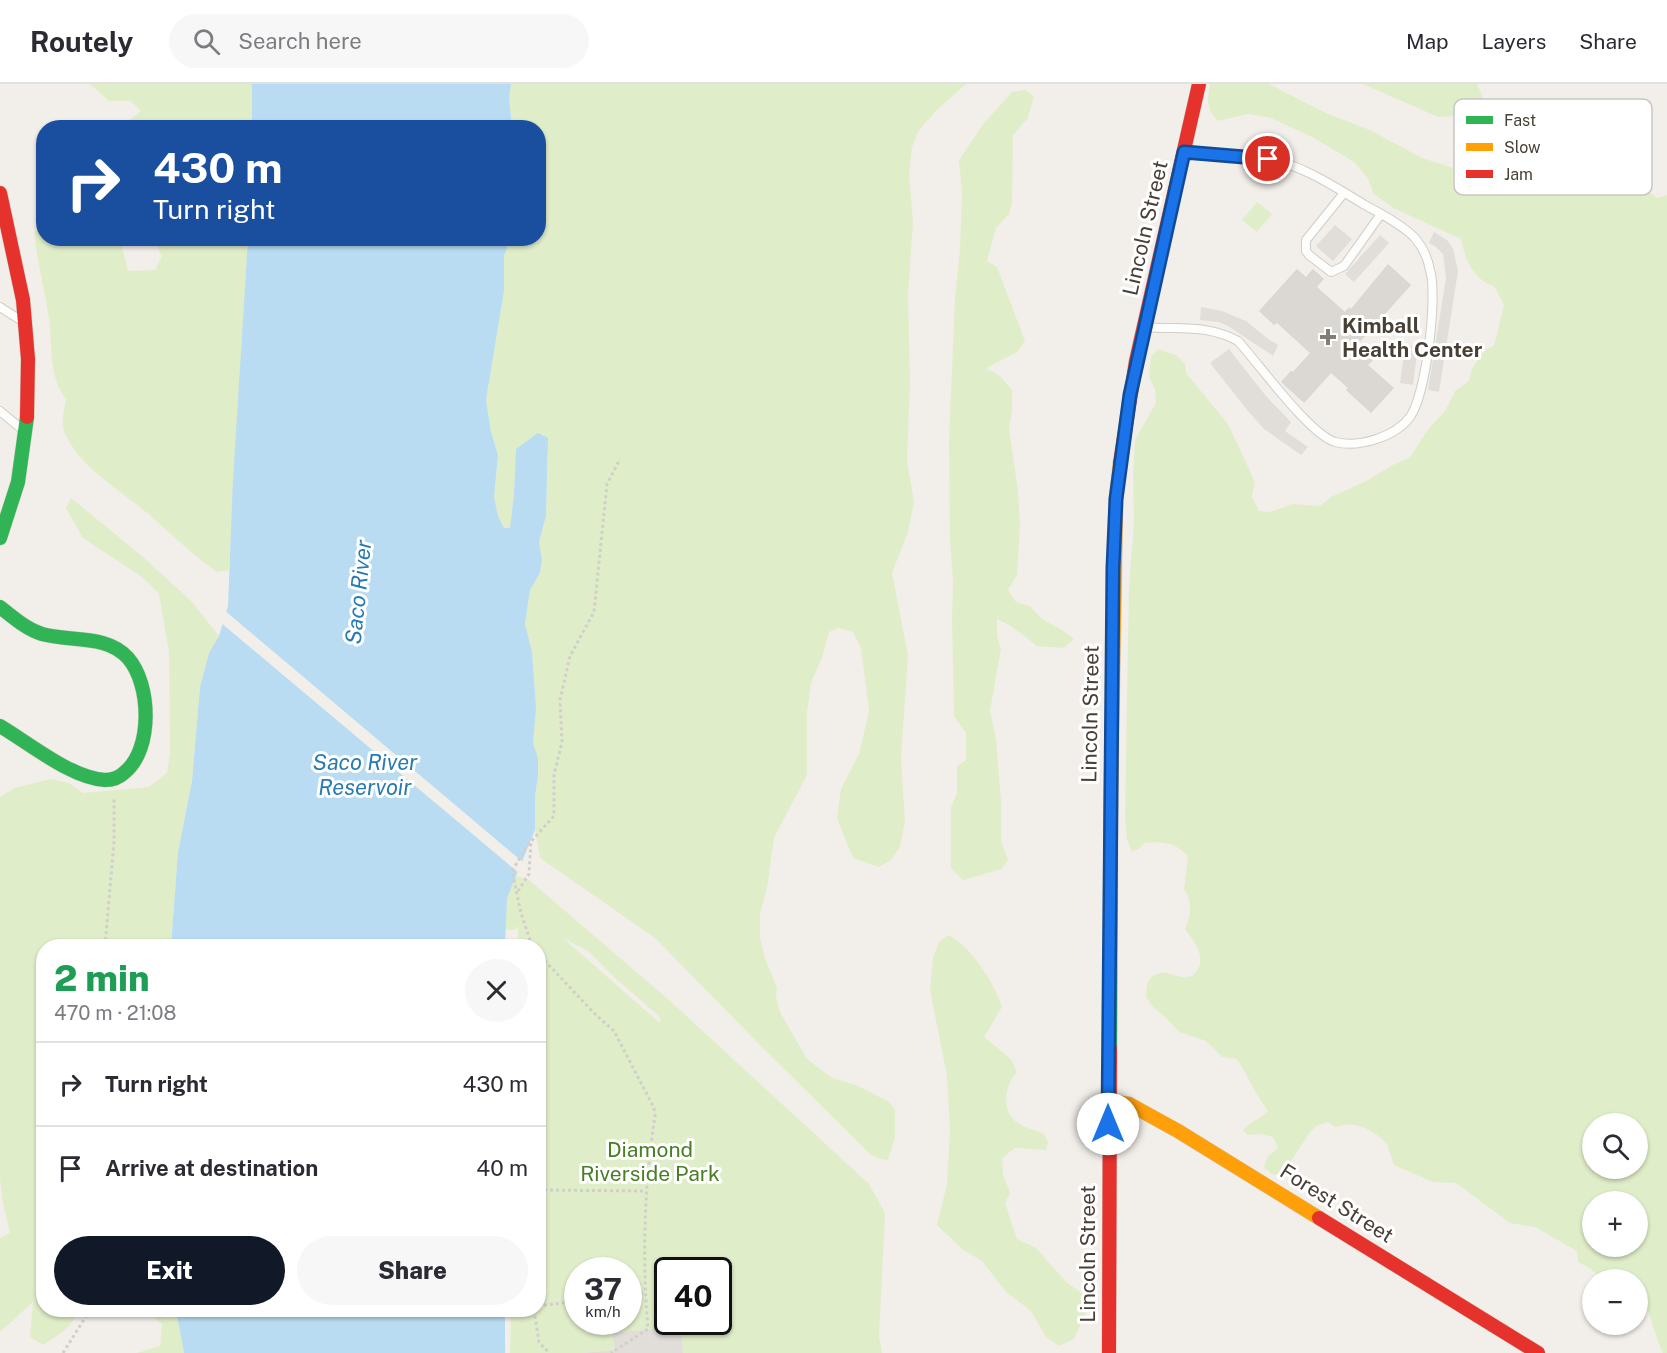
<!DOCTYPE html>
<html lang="en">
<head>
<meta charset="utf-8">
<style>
	:root { --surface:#fff; --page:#f7f7f7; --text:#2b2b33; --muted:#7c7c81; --line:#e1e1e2; --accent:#111827 }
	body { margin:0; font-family:"Public Sans",sans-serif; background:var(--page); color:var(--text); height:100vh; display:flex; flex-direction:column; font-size:22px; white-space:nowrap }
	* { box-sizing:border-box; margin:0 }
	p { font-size:20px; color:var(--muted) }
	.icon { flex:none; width:33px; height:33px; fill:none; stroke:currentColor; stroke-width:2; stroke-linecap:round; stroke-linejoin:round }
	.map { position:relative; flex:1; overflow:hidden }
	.side { position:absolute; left:36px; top:855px; width:510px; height:378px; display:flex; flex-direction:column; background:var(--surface); border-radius:24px; box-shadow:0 2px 4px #0004 }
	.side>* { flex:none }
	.guide { position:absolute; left:36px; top:36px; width:510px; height:126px; border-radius:24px; box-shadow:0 2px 4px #0004; background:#1a4fa0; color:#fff; overflow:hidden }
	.buttons { position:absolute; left:1582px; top:1029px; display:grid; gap:12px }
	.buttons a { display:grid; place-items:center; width:66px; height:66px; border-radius:50%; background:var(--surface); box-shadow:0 2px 4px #0004; font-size:30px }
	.speed { position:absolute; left:564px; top:1173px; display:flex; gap:12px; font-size:30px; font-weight:700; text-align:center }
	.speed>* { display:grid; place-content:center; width:78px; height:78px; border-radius:50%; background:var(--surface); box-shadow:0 2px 4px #0004; line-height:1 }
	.speed small { font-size:15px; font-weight:400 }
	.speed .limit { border:3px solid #111; border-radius:9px; background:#fff; color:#111 }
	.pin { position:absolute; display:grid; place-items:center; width:51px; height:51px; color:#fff; margin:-26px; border:3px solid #fff; border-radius:50%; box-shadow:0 2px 6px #0007 }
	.me { position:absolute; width:66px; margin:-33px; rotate:0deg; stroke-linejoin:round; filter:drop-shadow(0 0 4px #0008) }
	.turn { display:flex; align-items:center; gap:21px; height:126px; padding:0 18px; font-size:27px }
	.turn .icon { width:78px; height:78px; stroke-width:2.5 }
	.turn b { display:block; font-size:42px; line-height:51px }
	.round { display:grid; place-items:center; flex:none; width:63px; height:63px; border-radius:32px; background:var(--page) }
	.overview { display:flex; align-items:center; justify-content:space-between; height:102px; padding:0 18px }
	h1 { font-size:36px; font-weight:800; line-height:45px; color:#1e9e55 }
	.cta { display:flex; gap:12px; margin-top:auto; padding:12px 18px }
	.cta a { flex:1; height:69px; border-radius:36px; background:var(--accent); color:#fff; font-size:24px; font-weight:800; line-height:69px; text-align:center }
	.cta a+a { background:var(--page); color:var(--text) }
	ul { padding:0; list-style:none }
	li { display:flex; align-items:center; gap:18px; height:84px; padding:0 18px; border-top:2px solid var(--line) }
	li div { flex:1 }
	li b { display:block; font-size:22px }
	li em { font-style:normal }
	header { display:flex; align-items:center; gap:36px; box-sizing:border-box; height:84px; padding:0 30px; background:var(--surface); border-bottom:2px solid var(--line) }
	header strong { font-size:28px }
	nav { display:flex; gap:33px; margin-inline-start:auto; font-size:21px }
	.search { width:420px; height:54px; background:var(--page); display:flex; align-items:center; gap:15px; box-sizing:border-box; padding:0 21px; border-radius:33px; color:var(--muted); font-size:22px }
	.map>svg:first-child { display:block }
	.green { fill:#e0edc9; fill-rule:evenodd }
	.parking { fill:#e1deda }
	.water { fill:#b9dcf2 }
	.pier { fill:#f2efea }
	.building { fill:#dbd8d3; stroke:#dad6d0; stroke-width:1.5 }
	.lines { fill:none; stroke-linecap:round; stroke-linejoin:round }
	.lane-casing { stroke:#d0cdc8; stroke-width:10 }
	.fast-casing { stroke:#d3cec2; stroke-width:15 }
	.slow-casing { stroke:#d3cec2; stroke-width:15 }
	.jam-casing { stroke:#d3cec2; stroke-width:15 }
	.path { stroke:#d2cfca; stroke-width:3; stroke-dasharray:3 3; stroke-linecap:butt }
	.lane { stroke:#fdfdfc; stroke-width:8 }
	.fast { stroke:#30b455; stroke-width:14 }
	.slow { stroke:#ff9f0a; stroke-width:14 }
	.jam { stroke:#e5322d; stroke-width:14 }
	.route-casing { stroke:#114b97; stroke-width:15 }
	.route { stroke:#1a73e8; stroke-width:10 }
	.poi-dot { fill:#847d75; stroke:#fff; stroke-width:2 }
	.labels { text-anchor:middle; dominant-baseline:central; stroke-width:6; stroke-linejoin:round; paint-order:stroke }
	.street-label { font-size:21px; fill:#484036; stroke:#fff }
	.poi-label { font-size:21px; font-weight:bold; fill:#484036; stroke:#fff; text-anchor:start }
	.park-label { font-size:21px; fill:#497e25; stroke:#fff }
	.water-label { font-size:22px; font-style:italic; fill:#277ab2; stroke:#fff }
	.key { fill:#fff; stroke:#c8c6c3; stroke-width:1.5 }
	.key-label { font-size:16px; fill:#484036 }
</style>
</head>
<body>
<header>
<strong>Routely</strong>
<div class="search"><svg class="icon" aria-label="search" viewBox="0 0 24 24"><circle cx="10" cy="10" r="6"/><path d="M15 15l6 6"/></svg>Search here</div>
<nav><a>Map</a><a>Layers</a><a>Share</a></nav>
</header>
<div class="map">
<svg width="1667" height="1269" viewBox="0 0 1667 1269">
	<rect width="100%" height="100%" fill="#f2efea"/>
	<!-- green -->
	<g class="green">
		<path d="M 90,0 L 252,0 L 252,43 L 121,43 L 141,27 L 131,17 L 109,17 Z"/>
		<path d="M 511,0 L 966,0 L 937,26 L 919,46 L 912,63 L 909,89 L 913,138 L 908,210 L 910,298 L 907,376 L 914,418 L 908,448 L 892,489 L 908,571 L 901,674 L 905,737 L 900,763 L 891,776 L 879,783 L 853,774 L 837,734 L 841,705 L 859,670 L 869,627 L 861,564 L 853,548 L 838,544 L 829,548 L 822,574 L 811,599 L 807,628 L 807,691 L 774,754 L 767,804 L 760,829 L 760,854 L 765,874 L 777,904 L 776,913 L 780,928 L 807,975 L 832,994 L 856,1001 L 870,1008 L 889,1018 L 895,1026 L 895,1053 L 888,1076 L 880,1075 L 871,1071 L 757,958 L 655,854 L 540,774 L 535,746 L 535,712 L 538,692 L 538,674 L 533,659 L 534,602 L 532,568 L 525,540 L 530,506 L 540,489 L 542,476 L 539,458 L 546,432 L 548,368 L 516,365 L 514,410 L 510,444 L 504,444 L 498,432 L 494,413 L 498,371 L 491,348 L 486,316 L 504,207 L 504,172 L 510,155 L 538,154 L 538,44 L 512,43 L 509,14 Z"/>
		<path d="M 1210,0 L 1269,0 L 1328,30 L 1370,46 L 1422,74 L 1460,86 L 1473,81 L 1476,68 L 1491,55 L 1502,36 L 1532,55 L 1545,66 L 1556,69 L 1572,78 L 1584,74 L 1612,50 L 1633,48 L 1643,60 L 1645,69 L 1628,83 L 1628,92 L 1657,114 L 1667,111 L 1667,1269 L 1663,1269 C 1654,1252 1650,1222 1638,1211 L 1638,1196 L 1602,1195 L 1591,1185 L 1578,1178 L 1577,1167 L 1535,1143 L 1510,1139 L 1456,1099 L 1433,1098 L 1394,1081 L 1387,1060 L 1377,1051 L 1363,1043 L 1349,1040 L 1335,1043 L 1328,1038 L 1316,1042 L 1308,1051 L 1284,1088 L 1274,1091 L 1264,1084 L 1267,1073 L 1278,1064 L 1273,1053 L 1260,1050 L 1248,1051 L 1243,1046 C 1251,1037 1260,1035 1268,1027 C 1256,1011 1248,992 1237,975 L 1222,973 L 1206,957 L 1179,948 L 1166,934 L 1154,924 L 1146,913 C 1147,906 1146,896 1153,892 C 1169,880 1187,907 1199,883 C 1205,870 1192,855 1185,845 C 1191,831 1193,818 1184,805 L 1188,773 C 1177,758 1161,757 1144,759 L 1140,764 L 1132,768 L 1127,756 L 1125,735 L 1129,503 L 1134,437 L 1133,390 L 1135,356 L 1156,319 L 1155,306 L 1149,293 L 1151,272 L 1158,265 L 1176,271 L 1185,280 L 1186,289 L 1228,340 L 1255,398 L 1252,413 L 1259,427 L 1270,428 L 1293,420 L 1320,422 L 1331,413 L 1366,397 L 1391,382 L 1410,373 L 1429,344 L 1445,327 L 1455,307 L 1469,297 L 1472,285 L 1484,266 L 1494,262 L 1504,221 L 1494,202 C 1473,196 1465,175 1461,155 L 1393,124 L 1374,110 L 1367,93 L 1354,78 L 1314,54 L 1271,34 L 1248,30 L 1218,37 C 1206,24 1207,16 1210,0 ZM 1593,1040 L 1638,1040 L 1638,1084 L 1593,1084 ZM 1593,1118 L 1638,1118 L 1638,1162 L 1593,1162 Z"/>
		<path d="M 1363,0 L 1477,0 L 1483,14 L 1473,26 L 1457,32 L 1438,33 Z"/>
		<path d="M 1025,6 L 1034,12 L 1028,34 L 1013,51 L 1012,118 L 1009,130 L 996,144 L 987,177 L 997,183 L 1025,257 L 1017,268 L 986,284 L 1000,292 L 1012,306 L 1012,327 L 1009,344 L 1018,407 L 1020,441 L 1017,491 L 1008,506 L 1016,518 L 1030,522 L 1042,535 L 1062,546 L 1074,555 L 1064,564 L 1037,562 L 1011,542 L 997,535 L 997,552 L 1001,565 L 990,627 L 996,655 L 1001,717 L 1001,756 L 1008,776 L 1002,785 L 963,796 L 951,784 L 951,723 L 957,709 L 957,682 L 966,676 L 966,649 L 954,632 L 952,535 L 953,497 L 950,456 L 949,357 L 955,213 L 960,165 L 962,108 L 959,76 L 984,39 L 1012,8 Z"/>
		<path d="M 1257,118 L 1272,130 L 1257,148 L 1242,136 Z"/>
		<path d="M 43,142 L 44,154 L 120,155 L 128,187 L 155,186 L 162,172 L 153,155 L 248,155 L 229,486 L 217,488 C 192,470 169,448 146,428 C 117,404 84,386 66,352 C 60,340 64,327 66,315 C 48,291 53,264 49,235 C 45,206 37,178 34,148 Z"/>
		<path d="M 71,414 L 144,474 L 191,517 L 219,552 L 209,569 L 200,603 L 192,697 L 178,768 L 171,862 L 44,862 L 44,1226 L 77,1226 C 74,1243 57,1252 43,1261 L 30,1253 L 33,1218 L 0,1248 L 0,1154 L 10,1149 L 3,1119 L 0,1095 L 0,713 L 15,704 L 51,695 L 69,699 L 83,709 L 149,703 L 167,689 L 170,670 L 169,568 L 159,510 L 142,493 L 83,454 L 66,424 Z"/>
		<path d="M 508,789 L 529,796 L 669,916 L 869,1100 L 885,1129 L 879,1252 L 882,1269 L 683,1269 L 681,1242 L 612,1249 L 615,1266 L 581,1269 L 510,1269 L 511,1226 L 538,1226 L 538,862 L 518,862 L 518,842 L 514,846 L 500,845 ZM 563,854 L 588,867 L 614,893 L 660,933 L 660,939 ZM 578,1186 L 628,1186 L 628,1238 L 578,1238 ZM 668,1186 L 718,1186 L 718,1238 L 668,1238 Z"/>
		<path d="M 948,851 C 970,861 995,900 1002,923 L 984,953 L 1011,975 L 1017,988 C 1006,1000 1001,1022 1014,1036 C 1021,1043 1035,1046 1044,1050 L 1048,1058 L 1046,1066 L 1015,1064 L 1002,1074 L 1003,1090 L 1010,1109 L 1005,1119 L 1017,1155 L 1036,1164 L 1066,1198 L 1083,1210 L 1085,1231 L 1074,1255 L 1059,1262 L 1046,1253 L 1031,1227 L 1006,1208 L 982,1177 L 962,1165 L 937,1141 L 947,1100 L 950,1047 L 947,992 L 930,906 L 933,874 L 939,858 Z"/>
		<path d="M 145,1226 L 176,1226 L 184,1269 L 137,1269 L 160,1262 L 162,1240 Z"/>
	</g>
	<!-- parking -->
	<g class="parking">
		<path d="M 1335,141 L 1352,155 L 1333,177 L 1316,162 Z"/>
		<path d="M 1434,148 L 1448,157 L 1453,165 L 1458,187 L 1439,308 L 1428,306 L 1446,194 L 1443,170 L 1436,163 L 1429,159 Z"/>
		<path d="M 1380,151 L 1389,159 L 1354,198 L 1345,190 Z"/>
		<path d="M 1201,223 L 1222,227 L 1246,237 L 1267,254 L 1278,261 L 1273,272 L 1228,242 L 1219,238 L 1200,236 Z"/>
		<path d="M 1405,261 L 1418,262 L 1413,301 L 1400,299 Z"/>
		<path d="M 1229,265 L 1266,312 L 1291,338 L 1285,347 L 1308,363 L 1301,371 L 1264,345 L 1248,327 L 1210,279 Z"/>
		<path d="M 681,1242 L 683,1269 L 581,1269 L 615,1266 L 612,1249 Z"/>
	</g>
	<!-- water -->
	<g class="water">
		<path d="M 252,0 L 511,0 L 509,14 L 512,43 L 252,43 Z"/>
		<path d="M 248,155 L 510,155 L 504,172 L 504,207 L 486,316 L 491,348 L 498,371 L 494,413 L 498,432 L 504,444 L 510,444 L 514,410 L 516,365 L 538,349 L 548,354 L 546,432 L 539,458 L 542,476 L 540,489 L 530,506 L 525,540 L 532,568 L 536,624 L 533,659 L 538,674 L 538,692 L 535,712 L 535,746 L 507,814 L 505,862 L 171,862 L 178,768 L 192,697 L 200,603 L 209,569 L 219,552 L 228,522 L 233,396 Z"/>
		<path d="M 176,1226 L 505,1226 L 505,1269 L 184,1269 Z"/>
	</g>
	<!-- pier -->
	<path class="pier" d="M 224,526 L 524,779 L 520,790 L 220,538 Z"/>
	<!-- building -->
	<path class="building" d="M 1388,181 L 1410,201 L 1357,260 L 1369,270 L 1367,272 L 1372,276 L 1367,281 L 1393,304 L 1371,328 L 1347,306 L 1349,304 L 1331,288 L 1304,318 L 1282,298 L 1291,288 L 1293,289 L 1311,269 L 1277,238 L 1274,240 L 1260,227 L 1297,186 L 1306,194 L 1313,186 L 1323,195 L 1316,203 L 1345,229 L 1349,224 L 1351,226 Z"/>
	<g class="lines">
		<defs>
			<g id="lane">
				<path d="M 1344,109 L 1306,156 L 1306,167 L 1309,171 L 1331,188 L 1344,182 L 1381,130"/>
				<path d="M 0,223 L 22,237"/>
				<path d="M 1146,243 C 1180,246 1207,240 1238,257 C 1259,280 1309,350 1335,358 C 1359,364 1395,353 1410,333 C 1426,310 1438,213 1430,186 C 1428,175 1422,162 1414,153 C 1401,140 1381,130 1365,121 C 1335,103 1305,83 1271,75 C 1246,69 1211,70 1185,68"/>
				<path d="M 0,327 L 23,346"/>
			</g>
			<g id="fast">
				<path d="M 0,454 L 18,398 L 27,333"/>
				<path d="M 0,523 C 13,533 26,545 42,550 C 70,558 107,550 128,574 C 151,600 153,665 125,688 C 120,693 112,696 105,696 C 71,694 29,659 0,642"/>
				<path d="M 1110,964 L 1111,704"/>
			</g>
			<g id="slow">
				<path d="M 1111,704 L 1116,415 L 1120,379"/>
				<path d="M 1108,1017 L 1129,1020 L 1178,1047 L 1319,1134"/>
			</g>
			<g id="jam">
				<path d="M 0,109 L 23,216 L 28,275 L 27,333"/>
				<path d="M 1120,379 L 1136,277 L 1199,0"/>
				<path d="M 1319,1134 L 1538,1269"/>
				<path d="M 1109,1269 L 1110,964"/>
			</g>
		</defs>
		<!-- lane casing -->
		<use href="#lane" class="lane-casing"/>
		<!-- fast casing -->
		<use href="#fast" class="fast-casing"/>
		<!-- slow casing -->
		<use href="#slow" class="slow-casing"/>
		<!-- jam casing -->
		<use href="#jam" class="jam-casing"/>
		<!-- path -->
		<g class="path">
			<path d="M 518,807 L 529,790 L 531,757"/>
			<path d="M 105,862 L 114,758 L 114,715"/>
			<path d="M 532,862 L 521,829 L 512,787 L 527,762 L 554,732 L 554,691 L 562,658 L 560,616 L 570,572 L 594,528 L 607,400 L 620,375"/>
			<path d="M 538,876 L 546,878 L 593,928 L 614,947 L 654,1024 L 655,1032 C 644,1103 642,1174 648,1245 L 611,1269"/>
			<path d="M 538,1106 L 645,1107"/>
			<path d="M 628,1211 L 646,1209"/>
			<path d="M 538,1222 L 578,1217"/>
			<path d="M 534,1226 L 539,1258 L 549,1269"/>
			<path d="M 63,1269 L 90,1226"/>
		</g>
		<!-- lane -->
		<use href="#lane" class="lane"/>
		<!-- fast -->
		<use href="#fast" class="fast"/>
		<!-- slow -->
		<use href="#slow" class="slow"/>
		<!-- jam -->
		<use href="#jam" class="jam"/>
	</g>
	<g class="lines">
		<defs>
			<path id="route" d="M 1108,1040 L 1113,484 L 1116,415 L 1130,311 L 1184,68 L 1268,75"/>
		</defs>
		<!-- route casing -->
		<use href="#route" class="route-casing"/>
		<!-- route -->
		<use href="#route" class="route"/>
	</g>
	<!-- markers -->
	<path class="poi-dot" d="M1325 244h6v6h6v6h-6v6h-6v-6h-6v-6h6z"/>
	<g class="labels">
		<!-- street labels -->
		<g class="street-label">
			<text transform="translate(1145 144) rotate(-77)">Lincoln Street</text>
			<text transform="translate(1090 630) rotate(-89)">Lincoln Street</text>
			<text transform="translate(1337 1119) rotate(32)">Forest Street</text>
			<text transform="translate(1087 1170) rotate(-90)">Lincoln Street</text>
		</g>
		<!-- poi labels -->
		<g class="poi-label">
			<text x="1342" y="241">Kimball<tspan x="1342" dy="24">Health Center</tspan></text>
		</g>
		<!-- park labels -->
		<g class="park-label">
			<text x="650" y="1065">Diamond<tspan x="650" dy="24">Riverside Park</tspan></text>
		</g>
		<!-- water labels -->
		<g class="water-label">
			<text transform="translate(358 508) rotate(-84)">Saco River</text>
			<text x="365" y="678">Saco River<tspan x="365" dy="25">Reservoir</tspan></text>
		</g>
	</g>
	<!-- legend -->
	<rect x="1454" y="15" width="198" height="96" rx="9" class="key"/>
	<rect x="1466" y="32" width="27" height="8" fill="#30b455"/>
	<rect x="1466" y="59" width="27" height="8" fill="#ff9f0a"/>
	<rect x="1466" y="86" width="27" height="8" fill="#e5322d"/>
	<g class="key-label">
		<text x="1504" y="42">Fast</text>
		<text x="1504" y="69">Slow</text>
		<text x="1504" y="96">Jam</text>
	</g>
</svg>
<div class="buttons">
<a><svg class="icon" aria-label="search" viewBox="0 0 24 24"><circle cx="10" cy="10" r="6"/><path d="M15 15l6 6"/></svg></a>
<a>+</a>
<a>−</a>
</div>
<div class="speed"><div>37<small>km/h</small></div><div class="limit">40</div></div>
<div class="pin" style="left:1268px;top:75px;background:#d93025"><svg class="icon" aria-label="arrive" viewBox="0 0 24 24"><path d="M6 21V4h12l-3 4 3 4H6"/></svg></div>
<svg class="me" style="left:1108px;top:1040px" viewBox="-20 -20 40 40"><circle r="19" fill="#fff"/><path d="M0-13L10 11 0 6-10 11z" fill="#1a73e8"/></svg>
<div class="guide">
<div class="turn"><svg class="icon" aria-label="right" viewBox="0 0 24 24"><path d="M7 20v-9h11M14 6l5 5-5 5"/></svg><div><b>430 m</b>Turn right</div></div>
</div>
<section class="side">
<div class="overview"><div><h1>2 min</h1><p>470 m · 21:08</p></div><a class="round"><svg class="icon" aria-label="close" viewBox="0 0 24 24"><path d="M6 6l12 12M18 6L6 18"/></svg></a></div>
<ul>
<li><svg class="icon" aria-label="right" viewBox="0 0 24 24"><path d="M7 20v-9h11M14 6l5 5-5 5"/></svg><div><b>Turn right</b></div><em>430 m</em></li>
<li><svg class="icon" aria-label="arrive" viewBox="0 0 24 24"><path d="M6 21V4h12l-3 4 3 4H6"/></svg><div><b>Arrive at destination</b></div><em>40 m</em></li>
</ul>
<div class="cta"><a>Exit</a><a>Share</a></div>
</section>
</div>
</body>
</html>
